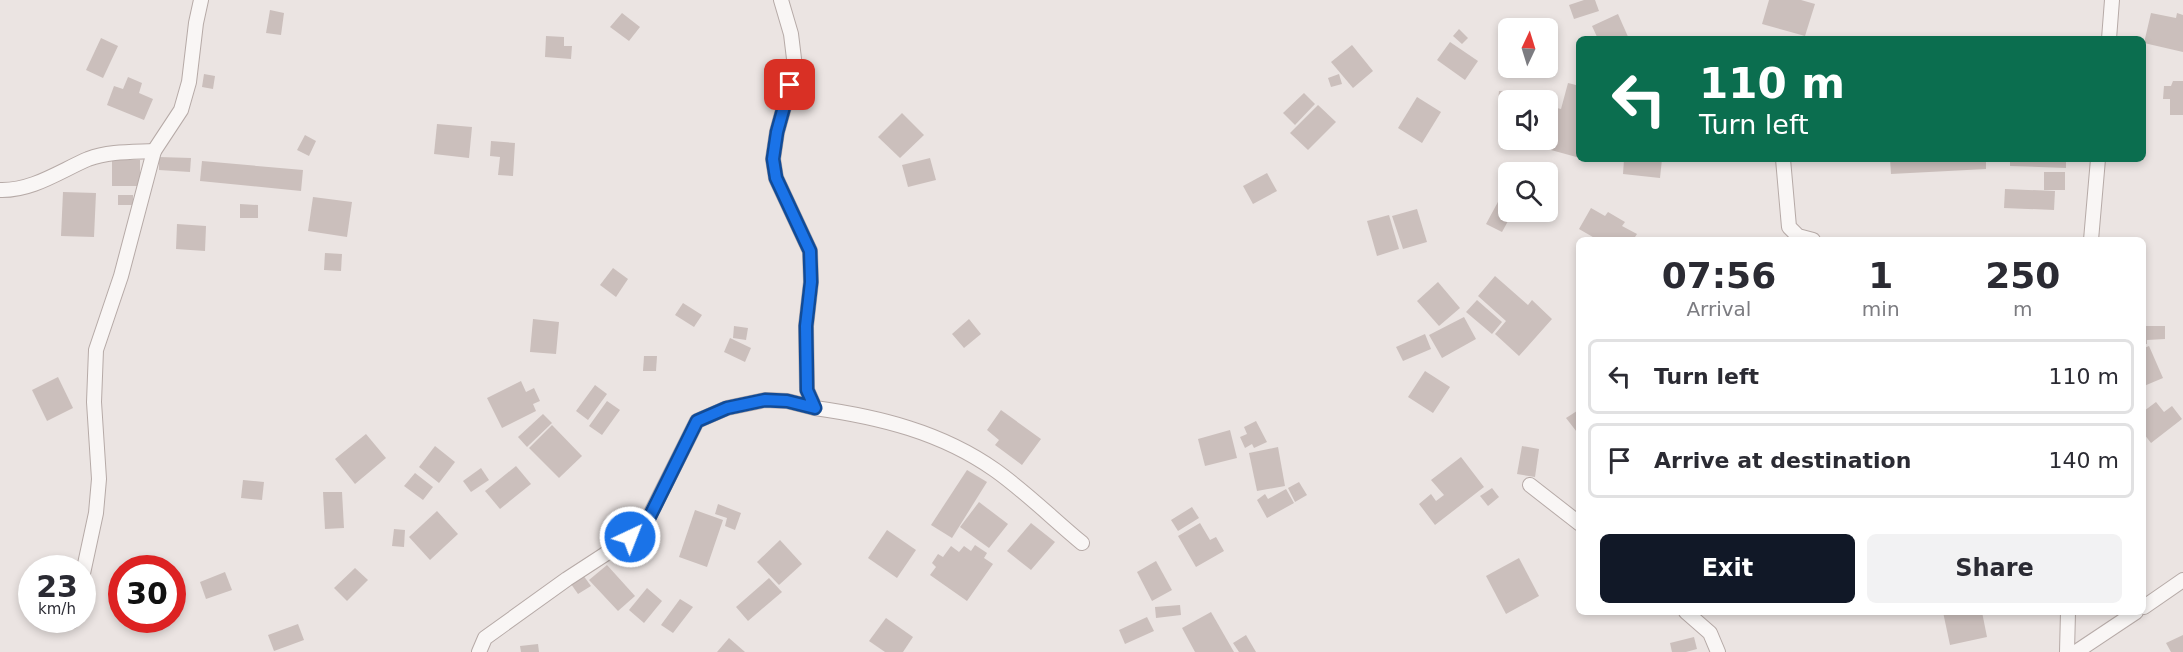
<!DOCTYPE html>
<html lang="en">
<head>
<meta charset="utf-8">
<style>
	:root { --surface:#fff; --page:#f2f2f3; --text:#2b2b33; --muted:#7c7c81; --line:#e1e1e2; --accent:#111827 }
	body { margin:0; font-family:"DejaVu Sans",sans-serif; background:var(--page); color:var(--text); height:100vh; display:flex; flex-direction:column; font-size:22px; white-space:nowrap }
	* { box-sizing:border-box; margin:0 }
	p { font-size:20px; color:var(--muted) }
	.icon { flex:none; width:33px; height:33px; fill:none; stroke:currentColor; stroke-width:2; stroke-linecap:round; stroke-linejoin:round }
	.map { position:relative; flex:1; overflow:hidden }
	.drawer { position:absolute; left:1576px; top:237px; width:570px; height:378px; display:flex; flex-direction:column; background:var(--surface); border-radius:9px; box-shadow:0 3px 9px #0003 }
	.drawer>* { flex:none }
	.hud { position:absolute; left:1576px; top:36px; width:570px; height:126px; border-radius:9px; box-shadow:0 3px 9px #0003; background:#0b6e4f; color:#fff; overflow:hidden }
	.needle { width:39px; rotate:4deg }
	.buttons { position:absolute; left:1498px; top:18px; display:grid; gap:12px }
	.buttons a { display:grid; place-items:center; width:60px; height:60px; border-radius:9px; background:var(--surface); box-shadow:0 3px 9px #0003; font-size:30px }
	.speed { position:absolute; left:18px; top:555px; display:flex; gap:12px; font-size:30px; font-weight:700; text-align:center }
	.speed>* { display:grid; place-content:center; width:78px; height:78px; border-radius:50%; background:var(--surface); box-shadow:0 3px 9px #0003; line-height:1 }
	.speed small { font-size:15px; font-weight:400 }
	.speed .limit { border:9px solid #d22; background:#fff; color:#111 }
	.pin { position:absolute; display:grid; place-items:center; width:51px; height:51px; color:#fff; margin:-26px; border-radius:12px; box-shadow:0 3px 9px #0006 }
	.me { position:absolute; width:66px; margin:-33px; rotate:43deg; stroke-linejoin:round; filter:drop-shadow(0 0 4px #0008) }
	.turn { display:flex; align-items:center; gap:21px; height:126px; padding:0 24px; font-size:27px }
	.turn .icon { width:78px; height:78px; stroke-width:2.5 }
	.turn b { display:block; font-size:42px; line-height:51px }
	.eta { display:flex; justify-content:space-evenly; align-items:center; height:102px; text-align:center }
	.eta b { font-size:36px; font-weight:700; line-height:42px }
	.action { display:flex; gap:12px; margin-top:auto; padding:12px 24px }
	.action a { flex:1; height:69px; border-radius:9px; background:var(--accent); color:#fff; font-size:24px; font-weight:700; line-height:69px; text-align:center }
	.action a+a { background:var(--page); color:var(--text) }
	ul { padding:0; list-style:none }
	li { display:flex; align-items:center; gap:18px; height:75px; margin:0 12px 9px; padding:0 12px; border:3px solid var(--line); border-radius:9px }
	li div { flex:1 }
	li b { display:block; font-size:22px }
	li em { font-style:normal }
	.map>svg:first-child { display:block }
	.building { fill:#cbbfbc }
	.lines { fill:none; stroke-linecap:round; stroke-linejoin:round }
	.street-casing { stroke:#b6aaa7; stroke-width:16 }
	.street { stroke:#f9f6f5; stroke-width:14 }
	.route-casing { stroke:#114b97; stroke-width:15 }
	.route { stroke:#1a73e8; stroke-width:10 }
</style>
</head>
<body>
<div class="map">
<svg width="2183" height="652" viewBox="0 0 2183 652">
	<rect width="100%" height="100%" fill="#ebe4e2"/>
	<!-- building -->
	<g class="building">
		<path d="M 1584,0 L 1595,0 L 1599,11 L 1574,19 L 1569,5 Z"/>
		<path d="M 1769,0 L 1801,0 L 1815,4 L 1805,36 L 1762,24 Z"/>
		<path d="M 270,10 L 284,13 L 281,35 L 266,33 Z"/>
		<path d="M 622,13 L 640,27 L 629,41 L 610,27 Z"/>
		<path d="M 2151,13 L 2176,18 L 2177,13 L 2183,15 L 2183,52 L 2144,43 Z"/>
		<path d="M 1618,14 L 1629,39 L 1598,39 L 1592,26 Z"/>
		<path d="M 1459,29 L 1468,38 L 1462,44 L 1453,36 Z"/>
		<path d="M 546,36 L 564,37 L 564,46 L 572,46 L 571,59 L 545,57 Z"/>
		<path d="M 101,38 L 118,46 L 103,78 L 86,70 Z"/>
		<path d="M 1450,42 L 1478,61 L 1465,80 L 1437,60 Z"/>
		<path d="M 1352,45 L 1373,71 L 1353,88 L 1331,62 Z"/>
		<path d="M 204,74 L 215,76 L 213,89 L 202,87 Z"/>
		<path d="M 1339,74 L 1342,84 L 1331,87 L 1328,78 Z"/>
		<path d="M 128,77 L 142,83 L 139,93 L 153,99 L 144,120 L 107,105 L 114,86 L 123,89 Z"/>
		<path d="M 2173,81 L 2183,81 L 2183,115 L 2170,115 L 2170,99 L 2163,99 L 2164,86 L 2171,86 Z"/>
		<path d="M 1568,83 L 1580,86 L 1580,158 L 1551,150 L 1554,139 L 1548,137 L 1548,126 L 1553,107 L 1561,109 Z"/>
		<path d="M 1499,91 L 1509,92 L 1508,102 L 1498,101 Z"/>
		<path d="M 1304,93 L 1315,104 L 1295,125 L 1283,113 Z"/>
		<path d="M 1417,97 L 1441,112 L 1422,143 L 1398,128 Z"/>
		<path d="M 1318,105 L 1336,122 L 1308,150 L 1290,133 Z"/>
		<path d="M 902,113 L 924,135 L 900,158 L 878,137 Z"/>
		<path d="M 437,124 L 472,127 L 469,158 L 434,154 Z"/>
		<path d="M 305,135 L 316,141 L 309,156 L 297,150 Z"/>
		<path d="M 491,141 L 515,143 L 513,176 L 498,175 L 500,157 L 490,156 Z"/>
		<path d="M 159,157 L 191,158 L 190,172 L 159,170 Z"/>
		<path d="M 930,158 L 936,180 L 908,187 L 902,165 Z"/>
		<path d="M 1624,159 L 1662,159 L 1660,178 L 1623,174 Z"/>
		<path d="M 1890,159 L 1986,159 L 1986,169 L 1891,174 Z"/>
		<path d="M 2010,159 L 2066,159 L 2066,168 L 2010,166 Z"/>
		<rect x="112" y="160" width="28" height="26"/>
		<path d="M 202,161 L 303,170 L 301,191 L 200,181 Z"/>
		<rect x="2044" y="172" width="21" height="18"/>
		<path d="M 1267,173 L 1277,191 L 1253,204 L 1243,186 Z"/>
		<path d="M 2005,189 L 2055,191 L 2054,210 L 2004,208 Z"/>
		<path d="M 63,192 L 96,193 L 94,237 L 61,236 Z"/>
		<rect x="118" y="195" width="15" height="10"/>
		<path d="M 313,197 L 352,202 L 347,237 L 308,231 Z"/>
		<path d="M 1499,200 L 1509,205 L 1509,212 L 1513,212 L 1502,232 L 1486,224 Z"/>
		<path d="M 240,204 L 258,205 L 258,218 L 240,218 Z"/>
		<path d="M 1591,208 L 1605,216 L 1608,212 L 1625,222 L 1622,226 L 1637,234 L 1633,240 L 1598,240 L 1579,229 Z"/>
		<path d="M 1417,209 L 1427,242 L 1403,249 L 1392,216 Z"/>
		<path d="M 1389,215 L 1399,249 L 1377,256 L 1367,221 Z"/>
		<path d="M 177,224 L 206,226 L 205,251 L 176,249 Z"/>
		<path d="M 325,253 L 342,254 L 341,271 L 324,270 Z"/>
		<path d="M 613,268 L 628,279 L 616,297 L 600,285 Z"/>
		<path d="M 1495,276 L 1528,305 L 1532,300 L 1552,319 L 1519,356 L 1495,334 L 1506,321 L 1478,296 Z"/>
		<path d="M 1438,282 L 1460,308 L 1439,326 L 1417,301 Z"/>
		<path d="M 1477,300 L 1502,322 L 1492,334 L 1466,312 Z"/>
		<path d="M 683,303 L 702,315 L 694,327 L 675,315 Z"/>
		<path d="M 1464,317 L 1476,339 L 1442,358 L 1429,335 Z"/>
		<path d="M 533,319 L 559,322 L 556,354 L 530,352 Z"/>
		<path d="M 969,319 L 981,334 L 964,348 L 952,334 Z"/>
		<path d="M 734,326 L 748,328 L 746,340 L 733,338 Z"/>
		<path d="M 2144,326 L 2165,326 L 2165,339 L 2147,340 L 2147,344 L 2144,344 Z"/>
		<path d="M 1425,334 L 1431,349 L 1403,361 L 1396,347 Z"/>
		<path d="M 730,338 L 751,348 L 745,362 L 724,352 Z"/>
		<path d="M 2149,346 L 2163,378 L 2144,386 L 2144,348 Z"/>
		<path d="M 644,356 L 657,356 L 656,371 L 643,371 Z"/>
		<path d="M 1425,371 L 1450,387 L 1433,413 L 1408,397 Z"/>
		<path d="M 58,377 L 73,408 L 47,421 L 32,390 Z"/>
		<path d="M 521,381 L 526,392 L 534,388 L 540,401 L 533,404 L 536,411 L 502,428 L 487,398 Z"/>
		<path d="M 595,385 L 607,394 L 588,420 L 576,411 Z"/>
		<path d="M 607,401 L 620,410 L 602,435 L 589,426 Z"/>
		<path d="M 2156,402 L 2164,412 L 2172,406 L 2182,419 L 2151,443 L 2144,434 L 2144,411 Z"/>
		<path d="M 1580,409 L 1580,436 L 1566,418 Z"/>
		<path d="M 1001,410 L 1041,439 L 1022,465 L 995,445 L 999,440 L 987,430 Z"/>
		<path d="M 543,414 L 552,423 L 527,447 L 518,437 Z"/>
		<path d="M 1256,421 L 1267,442 L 1254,448 L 1252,444 L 1245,448 L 1240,437 L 1247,434 L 1244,427 Z"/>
		<path d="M 552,425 L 582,456 L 559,478 L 529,448 Z"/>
		<path d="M 1230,430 L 1237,458 L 1205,466 L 1198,439 Z"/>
		<path d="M 366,434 L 386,458 L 355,484 L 335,459 Z"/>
		<path d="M 435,446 L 455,462 L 439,483 L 419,467 Z"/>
		<path d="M 1522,446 L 1539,449 L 1535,477 L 1517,474 Z"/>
		<path d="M 1278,447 L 1285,486 L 1257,491 L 1249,453 Z"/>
		<path d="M 1461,457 L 1484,487 L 1435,525 L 1419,504 L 1431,494 L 1436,501 L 1444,495 L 1431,480 Z"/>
		<path d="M 516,466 L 531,484 L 500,509 L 485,491 Z"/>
		<path d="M 481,468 L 489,480 L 471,492 L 463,481 Z"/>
		<path d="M 967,470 L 987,482 L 952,538 L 931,525 Z"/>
		<path d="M 415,473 L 433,487 L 423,500 L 404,486 Z"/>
		<path d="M 243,480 L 264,482 L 262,500 L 241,498 Z"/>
		<path d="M 1299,482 L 1307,495 L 1295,502 L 1288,488 Z"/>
		<path d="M 1492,488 L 1499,497 L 1488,506 L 1480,496 Z"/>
		<path d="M 1286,489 L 1294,503 L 1267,518 L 1257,500 L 1265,494 L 1268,499 Z"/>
		<path d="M 323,492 L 342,492 L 344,528 L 325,529 Z"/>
		<path d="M 979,502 L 1008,524 L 989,548 L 960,527 Z"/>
		<path d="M 718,504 L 741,513 L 735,530 L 725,526 L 727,518 L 715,514 Z"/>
		<path d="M 1192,507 L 1199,518 L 1178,531 L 1171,520 Z"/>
		<path d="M 695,510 L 723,520 L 707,567 L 679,557 Z"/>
		<path d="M 437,511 L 458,534 L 430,560 L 409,537 Z"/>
		<path d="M 1031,523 L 1055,542 L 1031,570 L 1007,551 Z"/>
		<path d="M 1200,523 L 1210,540 L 1216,537 L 1224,551 L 1196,567 L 1178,536 Z"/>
		<path d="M 394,529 L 405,530 L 404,547 L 392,546 Z"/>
		<path d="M 887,530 L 916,550 L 897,578 L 868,558 Z"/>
		<path d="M 780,540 L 802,564 L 779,585 L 757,562 Z"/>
		<path d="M 975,545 L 987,553 L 984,558 L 993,564 L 967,601 L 930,575 L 936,567 L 932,563 L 938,554 L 943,557 L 951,546 L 959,552 L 964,546 L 971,551 Z"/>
		<path d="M 1519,558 L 1539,596 L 1506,614 L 1486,576 Z"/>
		<path d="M 1156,561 L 1172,590 L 1152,601 L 1137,572 Z"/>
		<path d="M 607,565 L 635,596 L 618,611 L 589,580 Z"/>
		<path d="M 355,568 L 368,580 L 347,601 L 334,588 Z"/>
		<path d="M 225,572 L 232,590 L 206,599 L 200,582 Z"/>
		<path d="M 583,575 L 591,586 L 578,594 L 571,584 Z"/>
		<path d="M 769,578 L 782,592 L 748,621 L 736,607 Z"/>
		<path d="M 647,588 L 662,601 L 644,623 L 629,610 Z"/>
		<path d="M 680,599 L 693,607 L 673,633 L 661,625 Z"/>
		<path d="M 1180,605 L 1181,615 L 1156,618 L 1155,607 Z"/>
		<path d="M 1211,612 L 1234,652 L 1195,652 L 1182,628 Z"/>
		<path d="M 1943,612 L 1982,612 L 1987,637 L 1950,645 Z"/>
		<path d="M 1147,617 L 1154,631 L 1125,644 L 1119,630 Z"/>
		<path d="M 886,618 L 913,637 L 903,652 L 885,652 L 869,641 Z"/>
		<path d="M 298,624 L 304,640 L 274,651 L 268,635 Z"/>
		<path d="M 1246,635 L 1256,652 L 1239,652 L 1233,643 Z"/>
		<path d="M 2183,635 L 2183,652 L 2171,652 L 2166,643 Z"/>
		<path d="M 1694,637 L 1697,649 L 1686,652 L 1672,652 L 1670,643 Z"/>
		<path d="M 729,638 L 745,652 L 717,652 Z"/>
		<path d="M 538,644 L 539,652 L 521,652 L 520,646 Z"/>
	</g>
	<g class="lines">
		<defs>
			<g id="street">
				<path d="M 781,0 L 791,34 L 795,67 L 777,132 L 773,159 L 776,178 L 810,251 L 811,282 L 806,326 L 807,390 L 815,408 C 879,417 941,432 995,470 C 1026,492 1053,519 1082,543"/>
				<path d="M 2109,39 L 2112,0"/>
				<path d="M 1783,159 L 1789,227 L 1798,236 L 1813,240"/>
				<path d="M 0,190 C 32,191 60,171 88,159 C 109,151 132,152 154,151"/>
				<path d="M 2091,240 L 2098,159"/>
				<path d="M 1530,485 L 1580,524"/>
				<path d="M 82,578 L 96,513 L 99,479 L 94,402 L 96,350 L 121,276 L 154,151 L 181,110 L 189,82 L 196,23 L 201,0"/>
				<path d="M 2144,607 L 2183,580"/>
				<path d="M 1686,612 L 1710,633 L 1718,652"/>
				<path d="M 72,621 L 72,620"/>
				<path d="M 479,652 L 485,638 L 567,579 L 630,538 L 649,517 L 697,421 L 727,408 L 765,400 L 787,401 L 815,408"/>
				<path d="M 2067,652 L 2068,612"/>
				<path d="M 2076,652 L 2136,612"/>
			</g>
		</defs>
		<!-- street casing -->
		<use href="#street" class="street-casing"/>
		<!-- street -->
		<use href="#street" class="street"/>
	</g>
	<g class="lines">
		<defs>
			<path id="route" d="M 630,537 L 649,518 L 697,421 L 727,408 L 765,400 L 787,401 L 815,408 L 807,390 L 806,326 L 811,282 L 810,251 L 776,178 L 773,159 L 777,132 L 790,85"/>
		</defs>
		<!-- route casing -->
		<use href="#route" class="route-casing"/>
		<!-- route -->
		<use href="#route" class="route"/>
	</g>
</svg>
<div class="buttons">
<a><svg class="needle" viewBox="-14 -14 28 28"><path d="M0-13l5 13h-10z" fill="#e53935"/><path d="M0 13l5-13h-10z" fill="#7c7c81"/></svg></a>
<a><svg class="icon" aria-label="sound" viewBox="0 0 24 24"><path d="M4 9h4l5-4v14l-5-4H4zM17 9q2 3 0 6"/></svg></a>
<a><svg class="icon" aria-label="search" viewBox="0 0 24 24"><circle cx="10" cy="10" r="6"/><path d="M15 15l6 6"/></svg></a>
</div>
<div class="speed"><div>23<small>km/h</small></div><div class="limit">30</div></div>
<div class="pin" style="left:790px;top:85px;background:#d93025"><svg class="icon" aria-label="arrive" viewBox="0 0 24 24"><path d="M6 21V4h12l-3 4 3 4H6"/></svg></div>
<svg class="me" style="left:630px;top:537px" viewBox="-20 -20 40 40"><circle r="17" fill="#1a73e8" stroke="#fff" stroke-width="3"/><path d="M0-11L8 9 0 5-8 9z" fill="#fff"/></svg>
<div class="hud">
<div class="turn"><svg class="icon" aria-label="left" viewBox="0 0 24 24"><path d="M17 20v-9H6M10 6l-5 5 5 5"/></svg><div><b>110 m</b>Turn left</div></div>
</div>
<section class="drawer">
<div class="eta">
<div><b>07:56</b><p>Arrival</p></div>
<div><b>1</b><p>min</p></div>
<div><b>250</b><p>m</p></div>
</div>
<ul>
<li><svg class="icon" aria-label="left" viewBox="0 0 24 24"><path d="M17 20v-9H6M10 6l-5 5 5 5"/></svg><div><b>Turn left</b></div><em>110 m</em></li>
<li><svg class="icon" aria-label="arrive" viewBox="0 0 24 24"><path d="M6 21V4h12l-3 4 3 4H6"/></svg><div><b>Arrive at destination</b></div><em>140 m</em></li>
</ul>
<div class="action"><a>Exit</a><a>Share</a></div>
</section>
</div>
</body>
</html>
